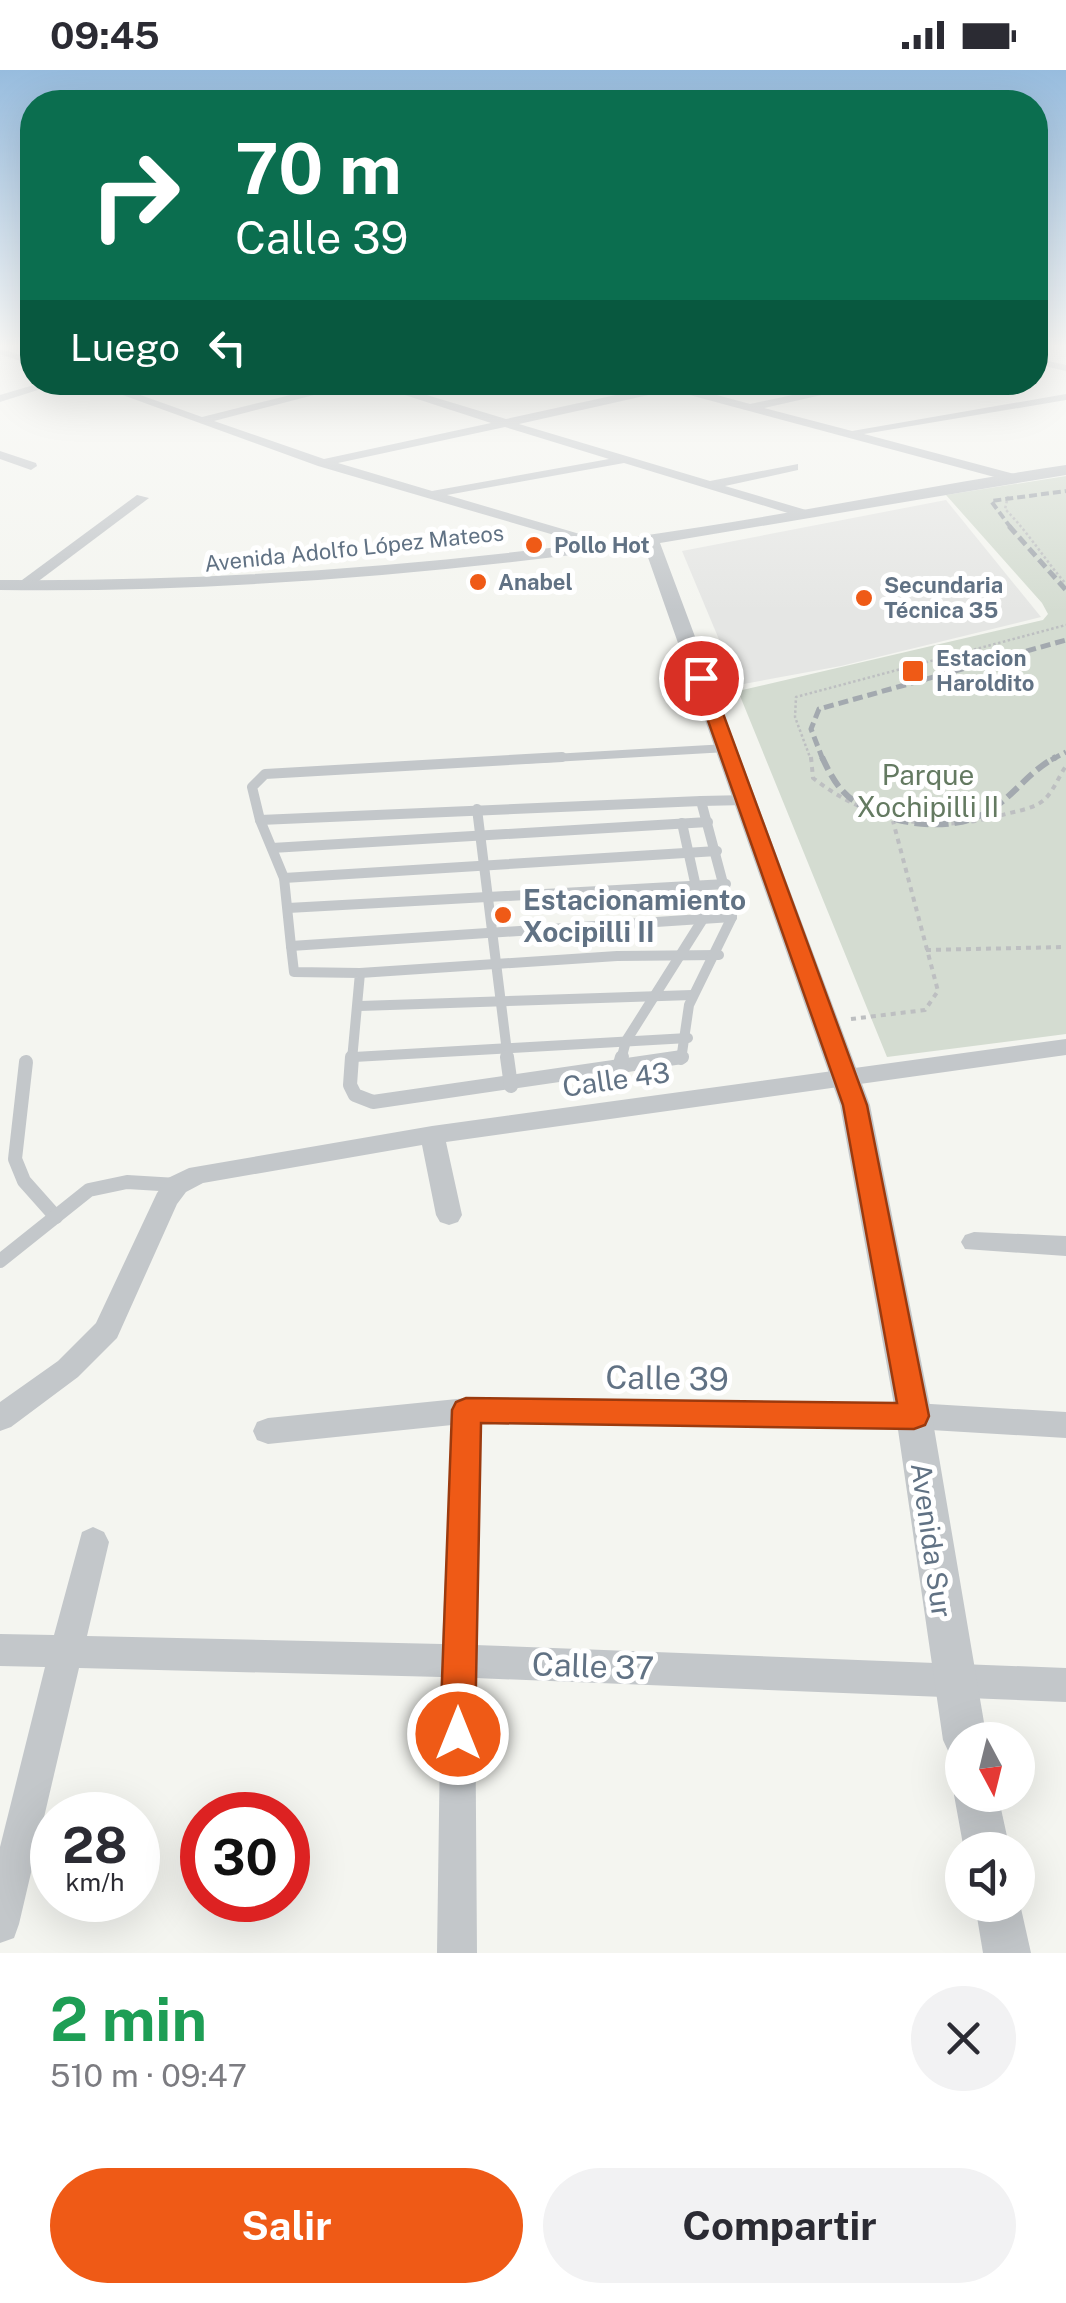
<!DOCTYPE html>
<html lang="es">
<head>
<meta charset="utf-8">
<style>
	:root { --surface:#fff; --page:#f2f2f3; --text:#2b2b33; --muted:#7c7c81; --accent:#ef5a16 }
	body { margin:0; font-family:"Public Sans",sans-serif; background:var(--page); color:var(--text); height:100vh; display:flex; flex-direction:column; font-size:38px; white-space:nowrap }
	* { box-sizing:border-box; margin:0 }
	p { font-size:32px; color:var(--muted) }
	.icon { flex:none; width:55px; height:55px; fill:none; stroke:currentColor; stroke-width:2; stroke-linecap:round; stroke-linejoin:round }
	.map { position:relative; height:1883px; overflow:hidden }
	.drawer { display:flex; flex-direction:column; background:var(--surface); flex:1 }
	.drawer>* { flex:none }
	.guide { position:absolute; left:20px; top:20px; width:1028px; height:305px; border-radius:40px; box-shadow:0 10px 40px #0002; background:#0b6e4f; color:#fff; overflow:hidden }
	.needle { width:65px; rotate:173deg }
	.buttons { position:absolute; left:945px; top:1652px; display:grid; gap:20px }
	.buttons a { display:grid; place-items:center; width:90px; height:90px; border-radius:50%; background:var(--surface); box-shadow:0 10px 40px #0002; font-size:50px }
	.speed { position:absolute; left:30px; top:1722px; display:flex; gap:20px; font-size:50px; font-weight:700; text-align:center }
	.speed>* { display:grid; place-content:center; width:130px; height:130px; border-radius:50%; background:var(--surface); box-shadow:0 10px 40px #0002; line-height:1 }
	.speed small { font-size:25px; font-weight:400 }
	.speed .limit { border:15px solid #d22; background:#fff; color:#111 }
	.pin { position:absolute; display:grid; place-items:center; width:85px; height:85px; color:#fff; margin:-42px; border:5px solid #fff; border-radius:50%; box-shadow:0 2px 10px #0007 }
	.me { position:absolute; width:110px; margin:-55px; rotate:0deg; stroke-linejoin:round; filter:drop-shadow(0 0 8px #0008) }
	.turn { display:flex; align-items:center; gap:35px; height:210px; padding:0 50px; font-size:45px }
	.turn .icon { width:130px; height:130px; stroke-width:2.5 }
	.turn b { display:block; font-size:70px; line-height:85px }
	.then { display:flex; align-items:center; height:95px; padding:0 50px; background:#0003; gap:20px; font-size:38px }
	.round { display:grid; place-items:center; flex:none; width:105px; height:105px; border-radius:52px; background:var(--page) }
	.headline { display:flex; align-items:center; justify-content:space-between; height:170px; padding:0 50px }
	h1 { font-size:60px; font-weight:700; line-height:75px; color:#1e9e55 }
	.button { display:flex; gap:20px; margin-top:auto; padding:20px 50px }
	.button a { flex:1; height:115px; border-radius:60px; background:var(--accent); color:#fff; font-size:40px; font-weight:700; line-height:115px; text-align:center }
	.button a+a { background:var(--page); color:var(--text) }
	.status { display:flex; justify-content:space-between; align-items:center; height:70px; padding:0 50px; background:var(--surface); direction:ltr }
	.status svg { height:28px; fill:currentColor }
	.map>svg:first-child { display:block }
	.built { fill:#e5e6e4 }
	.green { fill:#d4dcd1 }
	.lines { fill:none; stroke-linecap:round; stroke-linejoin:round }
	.path-far1 { stroke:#bdbfc1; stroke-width:2.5; stroke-dasharray:2.5 2.5; stroke-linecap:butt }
	.path { stroke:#bdbfc1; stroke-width:4; stroke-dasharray:5 5; stroke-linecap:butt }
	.service-far2 { stroke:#c3c7ca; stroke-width:8 }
	.service-far1 { stroke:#c3c7ca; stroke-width:10 }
	.service { stroke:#c3c7ca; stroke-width:14 }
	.minor { fill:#c3c7ca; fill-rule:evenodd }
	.tertiary { fill:#c3c7ca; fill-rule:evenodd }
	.rail-far2 { stroke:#a3a9af; stroke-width:4; stroke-dasharray:8 4; stroke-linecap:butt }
	.rail-far1 { stroke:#a3a9af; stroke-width:5; stroke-dasharray:10 5; stroke-linecap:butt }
	.rail { stroke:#a3a9af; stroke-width:6; stroke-dasharray:14 6; stroke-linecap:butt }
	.route { fill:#ef5a16; stroke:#9b3a0e; stroke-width:2.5 }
	.poi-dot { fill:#ef5a16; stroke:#fff; stroke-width:4 }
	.labels { text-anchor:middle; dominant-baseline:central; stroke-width:10; stroke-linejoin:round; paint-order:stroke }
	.far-poi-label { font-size:22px; font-weight:bold; fill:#617284; stroke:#fff; text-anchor:start }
	.far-street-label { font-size:22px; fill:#617284; stroke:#fff }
	.park-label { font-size:28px; fill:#647a61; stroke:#fff }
	.poi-label { font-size:28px; font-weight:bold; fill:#617284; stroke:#fff; text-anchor:start }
	.street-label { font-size:28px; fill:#617284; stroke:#fff }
	.near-street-label { font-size:32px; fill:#617284; stroke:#fff }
</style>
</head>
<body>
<div class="status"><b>09:45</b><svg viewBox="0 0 49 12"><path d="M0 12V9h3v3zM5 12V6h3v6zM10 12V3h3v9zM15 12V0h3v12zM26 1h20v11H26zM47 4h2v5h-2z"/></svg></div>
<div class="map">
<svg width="1066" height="1883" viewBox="0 0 1066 1883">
	<rect width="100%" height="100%" fill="#f4f5f0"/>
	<!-- built -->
	<path class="built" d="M 946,430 L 1041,547 L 841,596 L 738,615 L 682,481 Z"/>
	<!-- green -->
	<path class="green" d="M 1066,406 L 1066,964 L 887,987 L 738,621 L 1043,550 L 1048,544 L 1042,533 L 946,425 Z"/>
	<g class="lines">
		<!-- path-far1 -->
		<g class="path-far1">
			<path d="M 1008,426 L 1005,439 C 1029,463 1044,489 1066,514"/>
			<path d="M 811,690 L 795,647 L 796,627 L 1066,555"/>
		</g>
		<!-- path -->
		<g class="path">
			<path d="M 811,687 L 813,708 C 869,752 933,764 1002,745 C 1016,741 1035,739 1045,729 C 1054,720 1059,706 1066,696"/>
			<path d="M 926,880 L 1065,877"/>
			<path d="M 851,949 L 925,940 L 938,921 L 893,751"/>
		</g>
		<!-- service-far2 -->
		<path class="service-far2" d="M 518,690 L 727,678"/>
		<!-- service-far1 -->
		<g class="service-far1">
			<path d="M 701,731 L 746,730"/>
			<path d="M 477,739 L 508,990"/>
			<path d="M 260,750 L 252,717 L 265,704 L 562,687"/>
			<path d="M 272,778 L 708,752"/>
			<path d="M 284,808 L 717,781"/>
			<path d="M 288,838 L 726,814"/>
			<path d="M 291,876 L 294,902 L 360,903 L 352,990"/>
			<path d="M 291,876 L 284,808 L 260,750 L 701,731 L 732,847"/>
			<path d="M 291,876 L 732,847"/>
			<path d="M 360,903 L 617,886 L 719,885"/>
			<path d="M 360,936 L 692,925"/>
			<path d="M 354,987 L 688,968"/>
			<path d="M 621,990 L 626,971 L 703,849 L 682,753"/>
			<path d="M 681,990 L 689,935 L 732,847"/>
		</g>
		<!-- service -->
		<g class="service">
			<path d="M 352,987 L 350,1015 L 355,1025 L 373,1032 L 682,987"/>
			<path d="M 507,987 L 511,1016"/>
			<path d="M 26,992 L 15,1089 L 24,1111 L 56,1147"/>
			<path d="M 618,1001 L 622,987"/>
			<path d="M 0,1191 L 89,1120 L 127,1112 L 177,1115"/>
		</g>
		<!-- minor -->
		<g class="minor">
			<path d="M 0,279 L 32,288 L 32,295 L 0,284 Z"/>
			<path d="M 1035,288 L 1066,295 L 1066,301 L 1035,294 Z"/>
			<path d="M 44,312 L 63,312 L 0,332 L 0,325 Z"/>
			<path d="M 87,312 L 104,312 L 202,347 L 343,312 L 364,312 L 214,351 L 324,389 L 491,353 L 365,312 L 384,312 L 506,349 L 657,316 L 649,312 L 669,312 L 750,334 L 844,314 L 848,319 L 764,338 L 852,361 L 1066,324 L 1066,330 L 864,364 L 1018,405 L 1018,411 L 1013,412 L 671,320 L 519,354 L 710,411 L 798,394 L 798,400 L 725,416 L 806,440 L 806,446 L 801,447 L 624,393 L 447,425 L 607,472 L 609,475 L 602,479 L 318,396 ZM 505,357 L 609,389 L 432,421 L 338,393 Z"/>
			<path d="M 0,381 L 36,393 L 37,396 L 31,400 L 0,389 Z"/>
			<path d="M 137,425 L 149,428 L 28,519 L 18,519 L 18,513 Z"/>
			<path d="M 1066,969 L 1066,985 L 446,1072 L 462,1145 L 458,1152 L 449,1155 L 440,1152 L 436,1145 L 422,1075 L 203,1113 L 186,1122 L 177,1134 L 117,1268 L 78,1307 L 11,1357 L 0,1361 L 0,1332 L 58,1291 L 96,1253 L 157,1123 L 168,1108 L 189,1098 L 432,1056 Z"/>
			<path d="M 974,1162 L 1066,1166 L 1066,1186 L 965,1179 L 961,1172 L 965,1165 Z"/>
			<path d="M 467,1328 L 914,1333 L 1066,1342 L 1066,1368 L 914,1359 L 481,1354 L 475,1575 L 1066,1598 L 1066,1632 L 475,1608 L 477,1883 L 437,1883 L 441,1607 L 79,1598 L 19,1854 L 14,1868 L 0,1873 L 0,1777 L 45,1597 L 0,1596 L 0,1564 L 54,1565 L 82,1462 L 93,1457 L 104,1462 L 109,1472 L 87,1566 L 442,1574 L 452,1355 L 268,1374 L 257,1370 L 253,1361 L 257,1352 L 268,1348 Z"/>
		</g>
		<!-- tertiary -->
		<g class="tertiary">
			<path d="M 1066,395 L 1066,405 L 660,473 L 870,1035 L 932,1346 L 987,1670 L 962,1670 L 962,1691 L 950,1685 L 943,1670 L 896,1346 L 840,1035 L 644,476 C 429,504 216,523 0,520 L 0,510 C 234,512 469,493 701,457 C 823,438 944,413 1066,395 Z"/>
			<path d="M 962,1708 L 962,1725 L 998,1725 L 1010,1780 L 964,1780 L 954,1725 Z"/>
			<path d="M 1018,1825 L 1031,1883 L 983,1883 L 975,1835 L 1018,1835 Z"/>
		</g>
		<!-- rail-far2 -->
		<path class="rail-far2" d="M 1011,458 L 991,431 L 1066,421"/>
		<!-- rail-far1 -->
		<g class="rail-far1">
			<path d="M 1009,456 L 1066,520"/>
			<path d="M 823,690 L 811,659 L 819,639 L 1066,570"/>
			<path d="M 1051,690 L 1066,682"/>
		</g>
		<!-- rail -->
		<path class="rail" d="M 822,687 C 830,704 838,720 854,731 C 887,755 953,764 989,741 C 1014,726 1029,701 1056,687"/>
	</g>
	<!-- sky -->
	<linearGradient id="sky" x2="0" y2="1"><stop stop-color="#97bcde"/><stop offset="0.51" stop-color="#fafaf8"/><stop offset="1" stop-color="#fafaf8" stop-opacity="0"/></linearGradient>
	<rect width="1066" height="542" fill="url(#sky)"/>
	<!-- route -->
	<path class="route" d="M 701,603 L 710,608 L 867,1035 L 929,1346 L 925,1355 L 914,1359 L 481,1353 L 475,1664 L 470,1677 L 458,1682 L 445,1677 L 440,1664 L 452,1340 L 456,1332 L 466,1328 L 897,1333 L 843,1035 L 693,608 Z"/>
	<!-- markers -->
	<g class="poi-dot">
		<circle cx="534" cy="475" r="10"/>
		<circle cx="478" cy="512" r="10"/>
		<circle cx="864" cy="528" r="10"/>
		<rect x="901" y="589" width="24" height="24" rx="5"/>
		<circle cx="503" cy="845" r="10"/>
	</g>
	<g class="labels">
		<!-- far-poi labels -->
		<g class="far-poi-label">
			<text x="554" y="475">Pollo Hot</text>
			<text x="498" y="512">Anabel</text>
			<text x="884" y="515">Secundaria<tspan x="884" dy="25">Técnica 35</tspan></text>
			<text x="936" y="588">Estacion<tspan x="936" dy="25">Haroldito</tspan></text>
		</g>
		<!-- far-street labels -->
		<g class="far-street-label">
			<text transform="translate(354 478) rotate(-6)">Avenida Adolfo López Mateos</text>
		</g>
		<!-- park labels -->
		<g class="park-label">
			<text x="928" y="704">Parque<tspan x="928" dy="32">Xochipilli II</tspan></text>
		</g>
		<!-- poi labels -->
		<g class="poi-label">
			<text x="523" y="829">Estacionamiento<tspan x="523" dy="32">Xocipilli II</tspan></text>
		</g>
		<!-- street labels -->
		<g class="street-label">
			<text transform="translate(616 1009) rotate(-8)">Calle 43</text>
			<text transform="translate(932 1470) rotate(82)">Avenida Sur</text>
		</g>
		<!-- near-street labels -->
		<g class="near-street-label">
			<text transform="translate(667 1308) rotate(1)">Calle 39</text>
			<text transform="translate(593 1596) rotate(2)">Calle 37</text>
		</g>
	</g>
</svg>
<div class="buttons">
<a><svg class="needle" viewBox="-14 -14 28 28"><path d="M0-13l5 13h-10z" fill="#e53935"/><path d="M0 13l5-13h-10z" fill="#7c7c81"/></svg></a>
<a><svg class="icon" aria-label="sound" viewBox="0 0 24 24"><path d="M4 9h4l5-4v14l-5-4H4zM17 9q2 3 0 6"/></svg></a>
</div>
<div class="speed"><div>28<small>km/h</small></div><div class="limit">30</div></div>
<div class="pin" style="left:701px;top:608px;background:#d93025"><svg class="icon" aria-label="arrive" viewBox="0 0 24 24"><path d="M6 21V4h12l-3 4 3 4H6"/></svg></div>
<svg class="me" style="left:458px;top:1664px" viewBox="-20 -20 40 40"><circle r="17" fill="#ef5a16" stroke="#fff" stroke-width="3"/><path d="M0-11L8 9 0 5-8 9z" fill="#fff"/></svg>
<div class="guide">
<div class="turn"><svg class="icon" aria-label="right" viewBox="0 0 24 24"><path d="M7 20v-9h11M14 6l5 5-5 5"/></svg><div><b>70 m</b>Calle 39</div></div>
<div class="then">Luego<svg class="icon" aria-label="left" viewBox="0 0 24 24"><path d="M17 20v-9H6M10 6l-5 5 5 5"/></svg></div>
</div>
</div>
<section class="drawer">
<div class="headline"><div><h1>2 min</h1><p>510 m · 09:47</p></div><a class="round"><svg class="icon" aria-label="close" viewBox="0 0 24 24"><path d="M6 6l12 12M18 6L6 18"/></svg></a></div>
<div class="button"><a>Salir</a><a>Compartir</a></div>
</section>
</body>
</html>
